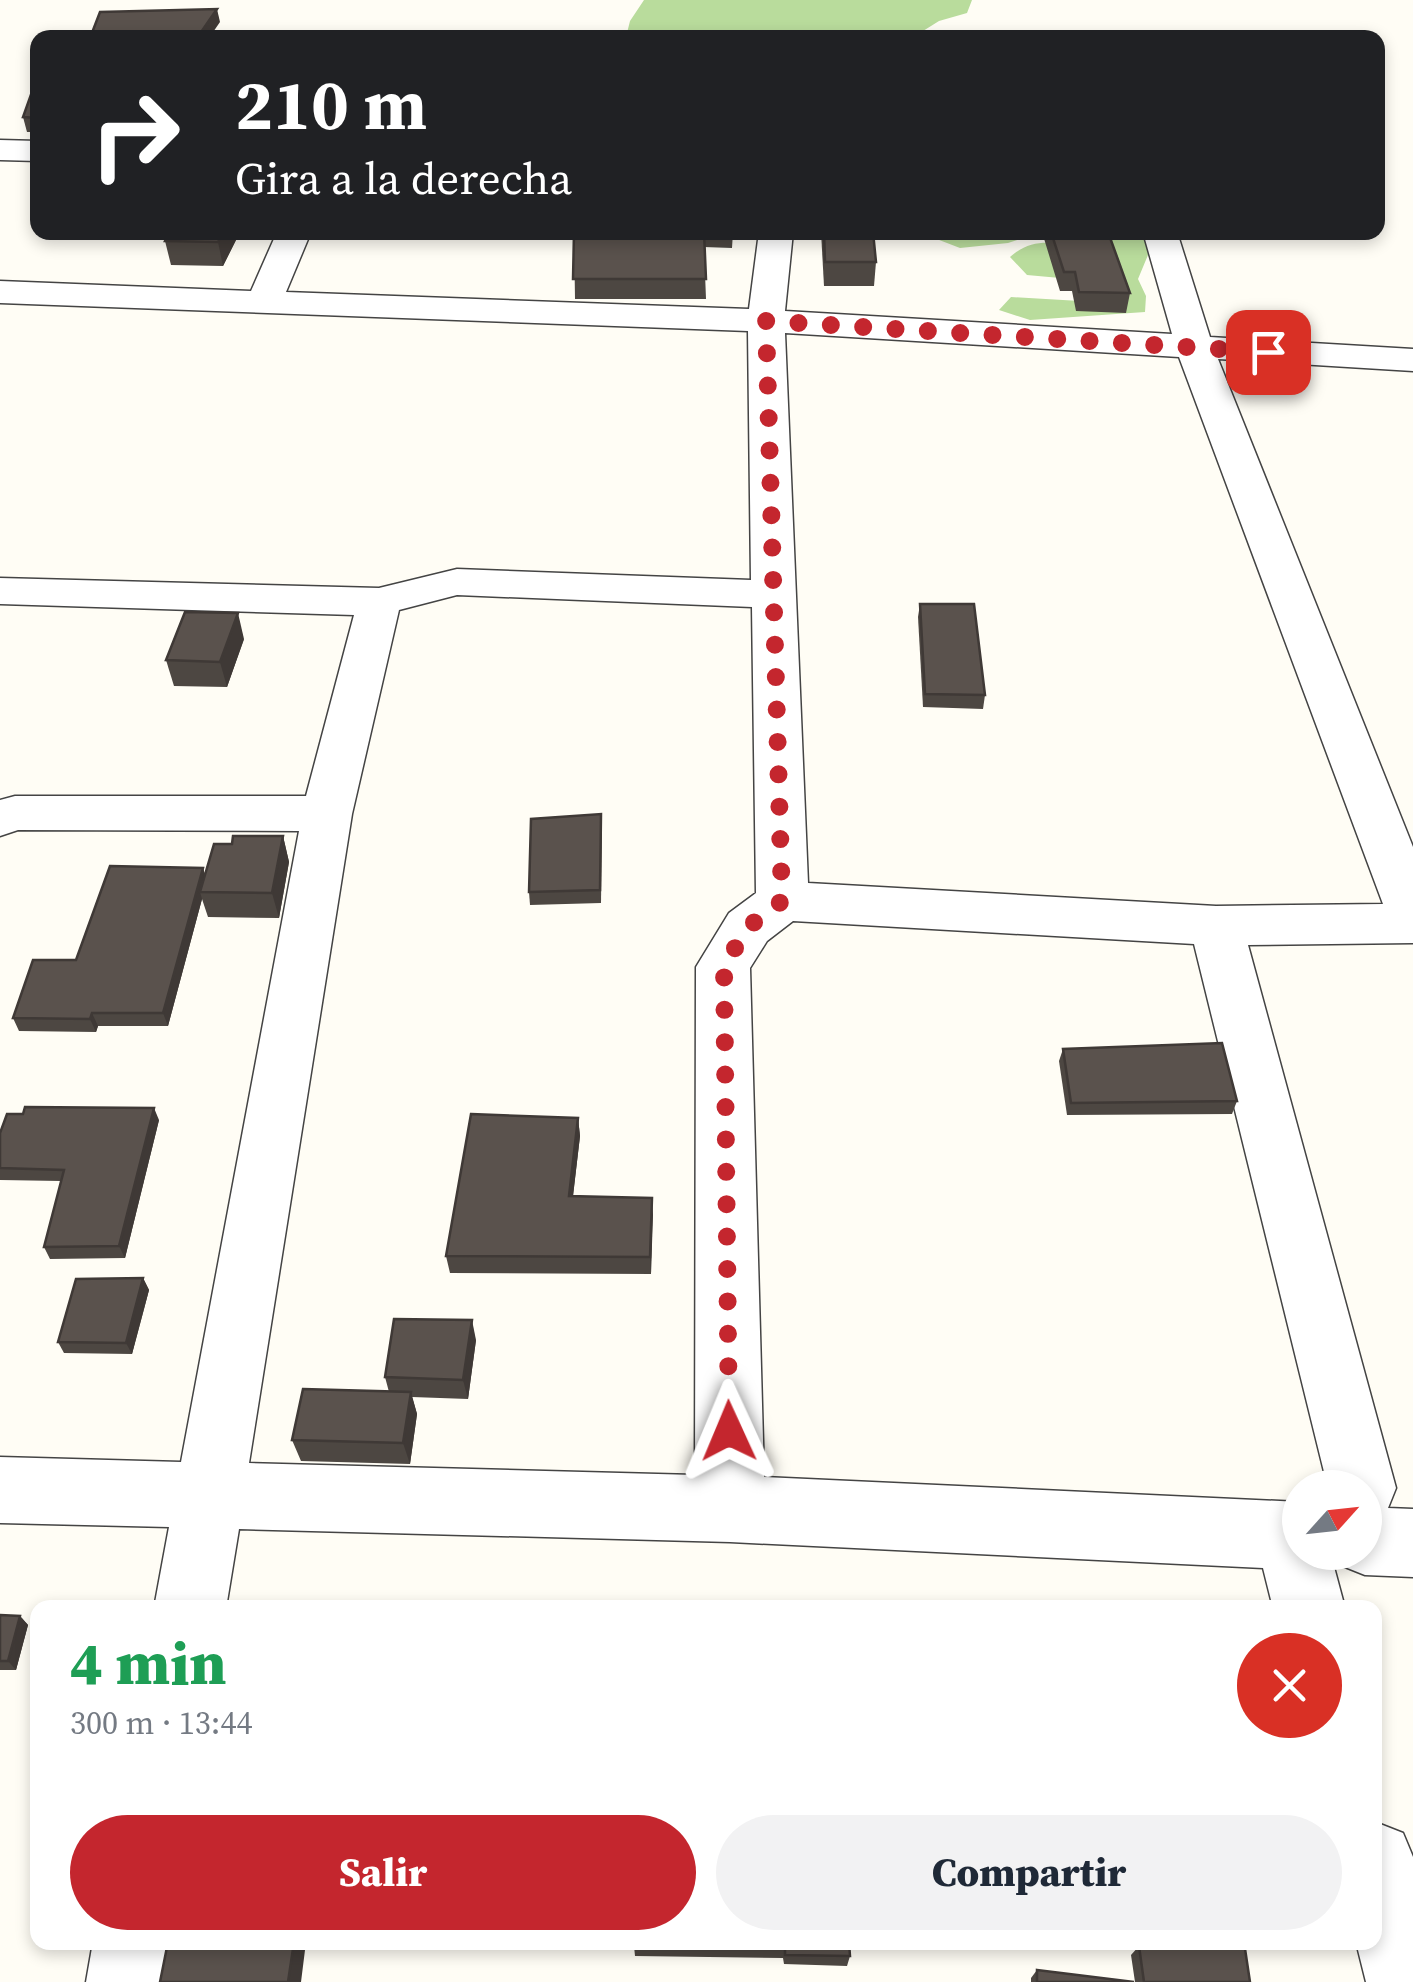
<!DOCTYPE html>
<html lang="es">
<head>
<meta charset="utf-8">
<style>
	:root { --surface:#fff; --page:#f2f2f3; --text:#1f2937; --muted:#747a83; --accent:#c4262e }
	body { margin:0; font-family:"Source Serif 4",serif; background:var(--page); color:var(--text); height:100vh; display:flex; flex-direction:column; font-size:38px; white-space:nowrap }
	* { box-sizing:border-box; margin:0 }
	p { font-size:32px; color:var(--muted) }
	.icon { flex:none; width:55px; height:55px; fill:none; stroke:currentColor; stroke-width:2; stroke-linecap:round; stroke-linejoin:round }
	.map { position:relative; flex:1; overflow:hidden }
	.drawer { position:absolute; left:30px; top:1600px; width:1352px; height:350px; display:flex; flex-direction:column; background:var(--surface); border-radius:20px; box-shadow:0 5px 15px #0003 }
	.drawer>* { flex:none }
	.top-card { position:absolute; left:30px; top:30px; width:1355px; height:210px; border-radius:20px; box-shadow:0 5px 15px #0003; background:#202124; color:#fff; overflow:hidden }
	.needle { width:65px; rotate:63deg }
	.buttons { position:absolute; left:1282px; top:1470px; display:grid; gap:20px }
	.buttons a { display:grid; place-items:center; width:100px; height:100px; border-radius:50%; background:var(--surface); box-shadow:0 5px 15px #0003; font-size:50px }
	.pin { position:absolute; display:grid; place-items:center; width:85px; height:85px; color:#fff; margin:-42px; border-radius:20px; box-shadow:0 5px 15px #0006 }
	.me { position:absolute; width:110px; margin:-55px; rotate:359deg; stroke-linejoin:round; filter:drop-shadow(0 0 8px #0008) }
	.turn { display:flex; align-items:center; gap:35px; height:210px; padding:0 40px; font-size:45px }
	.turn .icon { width:130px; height:130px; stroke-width:2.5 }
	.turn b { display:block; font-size:70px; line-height:85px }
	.round { display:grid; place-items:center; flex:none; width:105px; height:105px; border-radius:52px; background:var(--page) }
	.overview { display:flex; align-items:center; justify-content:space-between; height:170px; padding:0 40px }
	h1 { font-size:60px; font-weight:800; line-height:75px; color:#1e9e55 }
	.action { display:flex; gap:20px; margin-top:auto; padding:20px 40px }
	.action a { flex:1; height:115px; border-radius:60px; background:var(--accent); color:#fff; font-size:40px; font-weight:800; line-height:115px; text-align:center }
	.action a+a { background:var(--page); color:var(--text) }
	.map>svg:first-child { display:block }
	.forest { fill:#b9dc9c }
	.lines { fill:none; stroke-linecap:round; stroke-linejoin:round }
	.street-casing { stroke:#444; stroke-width:3 }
	.street { fill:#fff; fill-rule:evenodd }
	.wall { fill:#4d4742 }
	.shaded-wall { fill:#3f3936 }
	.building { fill:#5a524d; stroke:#3f3936; stroke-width:2.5 }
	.route { stroke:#c4262e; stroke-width:18; stroke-dasharray:0 32.4 }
</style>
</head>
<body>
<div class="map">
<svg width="1413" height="1982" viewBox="0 0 1413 1982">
	<rect width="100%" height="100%" fill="#fffdf5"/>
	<!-- forest -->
	<g class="forest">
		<path d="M 644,0 L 972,0 L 967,13 L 939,21 L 923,31 L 926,37 L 626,37 L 630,21 Z"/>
		<path d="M 921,233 L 1038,233 L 1008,243 L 960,248 Z"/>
		<path d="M 1091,233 L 1147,233 L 1148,255 L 1138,279 L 1146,296 L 1145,312 L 1030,320 L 999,310 L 1011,297 L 1097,302 L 1082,280 L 1027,275 L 1010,257 C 1030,239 1048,242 1073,245 Z"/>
	</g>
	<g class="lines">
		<defs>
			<g id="street">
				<path d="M 0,140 L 38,141 L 38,161 L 0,160 Z"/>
				<path d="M 277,232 L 311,232 L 286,292 L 749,309 L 759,232 L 793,232 L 785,311 L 1172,334 L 1143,232 L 1177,232 L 1210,337 L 1413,349 L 1413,371 L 1218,359 L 1413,847 L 1413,943 L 1248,945 L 1396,1488 L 1388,1508 L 1413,1509 L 1413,1577 L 1365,1575 L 1340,1565 L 1335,1552 L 1365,1552 L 1365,1488 L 1328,1488 L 1194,944 L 793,921 L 767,941 L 750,968 L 764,1477 L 1300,1502 L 1300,1552 L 1330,1552 L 1345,1608 L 1273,1608 L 1263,1568 L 730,1542 L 239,1529 L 226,1608 L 154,1608 L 169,1527 L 0,1523 L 0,1457 L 181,1462 L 299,831 L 18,830 L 0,836 L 0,800 L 15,796 L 306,796 L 354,615 L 0,604 L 0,578 L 379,588 L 457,569 L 751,580 L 748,331 L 0,303 L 0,281 L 251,291 ZM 785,333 L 1179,357 L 1383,904 L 1216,906 L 808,883 ZM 457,595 L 752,607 L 756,893 L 729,913 L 696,967 L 695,1475 L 249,1463 L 352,814 L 399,610 Z"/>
				<path d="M 1375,1822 L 1403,1833 L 1413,1857 L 1413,1982 L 1366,1982 L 1356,1942 L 1375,1942 Z"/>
				<path d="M 93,1942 L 175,1942 L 168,1982 L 86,1982 Z"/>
			</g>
		</defs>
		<!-- street casing -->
		<use href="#street" class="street-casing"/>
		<!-- street -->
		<use href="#street" class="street"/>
	</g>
	<!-- wall -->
	<g class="wall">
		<path d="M 38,75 L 38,132 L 27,132 L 23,117 Z"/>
		<path d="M 169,232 L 240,232 L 223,266 L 171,265 L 165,241 Z"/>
		<path d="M 574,232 L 733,232 L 732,248 L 704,247 L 706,299 L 575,299 Z"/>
		<path d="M 821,232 L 873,232 L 876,262 L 874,286 L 824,286 Z"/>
		<path d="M 1042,232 L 1108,232 L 1130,293 L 1126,313 L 1076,311 L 1072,291 L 1060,291 Z"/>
		<path d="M 920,604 L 985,695 L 983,709 L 923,707 L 918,617 Z"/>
		<path d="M 244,639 L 227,687 L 174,686 L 166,660 Z"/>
		<path d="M 602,827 L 601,903 L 530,905 L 529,892 Z"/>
		<path d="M 283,836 L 289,862 L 279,918 L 208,917 L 202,899 L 168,1026 L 98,1026 L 96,1032 L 19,1031 L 13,1018 L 203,868 L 205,875 L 232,844 Z"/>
		<path d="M 1063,1049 L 1237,1101 L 1232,1114 L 1067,1115 L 1059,1061 Z"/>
		<path d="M 578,1118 L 580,1136 L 573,1196 L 652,1198 L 651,1274 L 450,1273 L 446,1256 Z"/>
		<path d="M 159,1120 L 125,1258 L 50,1259 L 44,1247 L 61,1181 L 0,1180 L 0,1133 Z"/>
		<path d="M 143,1278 L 149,1290 L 132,1354 L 64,1353 L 58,1342 Z"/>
		<path d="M 476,1340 L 468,1399 L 412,1397 L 417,1414 L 410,1464 L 301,1461 L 292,1440 L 389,1392 L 385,1377 Z"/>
		<path d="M 0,1615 L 20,1616 L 28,1625 L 16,1670 L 0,1670 Z"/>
		<path d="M 849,1942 L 850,1956 L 847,1966 L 784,1964 L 783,1958 L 635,1956 L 634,1946 Z"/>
		<path d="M 1142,1942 L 1244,1942 L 1250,1982 L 1135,1982 L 1131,1955 L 1139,1946 L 1143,1946 Z"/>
		<path d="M 1037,1970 L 1134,1982 L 1031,1982 L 1031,1978 Z"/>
	</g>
	<!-- shaded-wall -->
	<g class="shaded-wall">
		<path d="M 217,9 L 220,22 L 209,38 L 197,38 Z"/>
		<path d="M 223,232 L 240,232 L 223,266 L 218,242 Z"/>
		<path d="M 238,613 L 244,639 L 227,687 L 220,662 Z"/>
		<path d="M 283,836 L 289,862 L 279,918 L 272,893 Z"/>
		<path d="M 203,868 L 207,881 L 200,892 L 202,899 L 168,1026 L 163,1013 Z"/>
		<path d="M 92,1013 L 98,1026 L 96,1032 L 90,1019 Z"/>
		<path d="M 154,1108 L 159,1120 L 125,1258 L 119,1246 Z"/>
		<path d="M 578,1118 L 580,1136 L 571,1213 L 569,1196 Z"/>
		<path d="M 652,1198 L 653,1215 L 651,1274 L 650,1257 Z"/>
		<path d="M 143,1278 L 149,1290 L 132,1354 L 126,1343 Z"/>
		<path d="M 472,1320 L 476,1340 L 468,1399 L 463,1380 Z"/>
		<path d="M 411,1392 L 417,1414 L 410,1464 L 403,1443 Z"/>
		<path d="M 20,1616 L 28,1625 L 16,1670 L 8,1661 Z"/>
		<path d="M 294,1942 L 306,1942 L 301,1982 L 288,1982 Z"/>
	</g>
	<!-- building -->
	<g class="building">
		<path d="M 217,9 L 197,38 L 90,38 L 100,12 Z"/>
		<path d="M 38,75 L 38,118 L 23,117 Z"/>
		<path d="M 169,232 L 223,232 L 218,242 L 165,241 Z"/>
		<path d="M 574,232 L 704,232 L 706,279 L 573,279 Z"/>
		<path d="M 824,232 L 873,232 L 876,262 L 825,262 Z"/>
		<path d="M 1051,232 L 1108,232 L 1130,293 L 1079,292 L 1075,272 L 1064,272 Z"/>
		<path d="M 920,604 L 974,604 L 985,695 L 925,694 Z"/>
		<path d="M 185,612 L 238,613 L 220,662 L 166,660 Z"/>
		<path d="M 601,814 L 600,890 L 529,892 L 531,819 Z"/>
		<path d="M 233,836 L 283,836 L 272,893 L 200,892 L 214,844 L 232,844 Z"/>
		<path d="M 110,866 L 203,868 L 163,1013 L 92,1013 L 90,1019 L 13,1018 L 33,960 L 76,960 Z"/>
		<path d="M 1222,1043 L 1237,1101 L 1071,1103 L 1063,1049 Z"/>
		<path d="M 25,1107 L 154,1108 L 119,1246 L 44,1247 L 64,1170 L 0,1168 L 0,1133 L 7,1114 L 23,1114 Z"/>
		<path d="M 471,1114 L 578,1118 L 569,1196 L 652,1198 L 650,1257 L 446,1256 Z"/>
		<path d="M 143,1278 L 126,1343 L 58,1342 L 76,1279 Z"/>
		<path d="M 394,1319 L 472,1320 L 463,1380 L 385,1377 Z"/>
		<path d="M 303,1389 L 411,1392 L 403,1443 L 292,1440 Z"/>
		<path d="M 0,1615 L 20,1616 L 8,1661 L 0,1661 Z"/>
		<path d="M 168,1942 L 294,1942 L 288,1982 L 160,1982 Z"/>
		<path d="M 634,1942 L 849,1942 L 850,1956 L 785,1955 L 785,1948 L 634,1946 Z"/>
		<path d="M 1151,1942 L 1244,1942 L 1250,1982 L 1144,1982 L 1139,1946 L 1152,1946 Z"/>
		<path d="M 1037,1970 L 1134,1982 L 1037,1982 Z"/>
	</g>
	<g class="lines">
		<!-- route -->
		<path class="route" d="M 729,1431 L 724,966 L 748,927 L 782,901 L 766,321 L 1268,352"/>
	</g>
</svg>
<div class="buttons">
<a><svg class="needle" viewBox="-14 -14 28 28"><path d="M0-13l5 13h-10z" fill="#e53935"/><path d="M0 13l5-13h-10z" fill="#747a83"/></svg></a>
</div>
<div class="pin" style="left:1268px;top:352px;background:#d93025"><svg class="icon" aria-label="arrive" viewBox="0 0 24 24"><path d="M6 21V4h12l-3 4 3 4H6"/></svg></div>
<svg class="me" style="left:729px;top:1431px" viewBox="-20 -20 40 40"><path d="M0-17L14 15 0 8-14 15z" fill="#c4262e" stroke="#fff" stroke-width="4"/></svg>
<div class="top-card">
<div class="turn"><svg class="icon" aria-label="right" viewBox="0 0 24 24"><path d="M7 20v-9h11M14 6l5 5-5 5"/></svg><div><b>210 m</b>Gira a la derecha</div></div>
</div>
<section class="drawer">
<div class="overview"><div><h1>4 min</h1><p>300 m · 13:44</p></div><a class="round" style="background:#d93025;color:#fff"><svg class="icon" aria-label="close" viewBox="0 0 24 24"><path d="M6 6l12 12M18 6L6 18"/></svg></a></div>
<div class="action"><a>Salir</a><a>Compartir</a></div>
</section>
</div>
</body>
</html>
